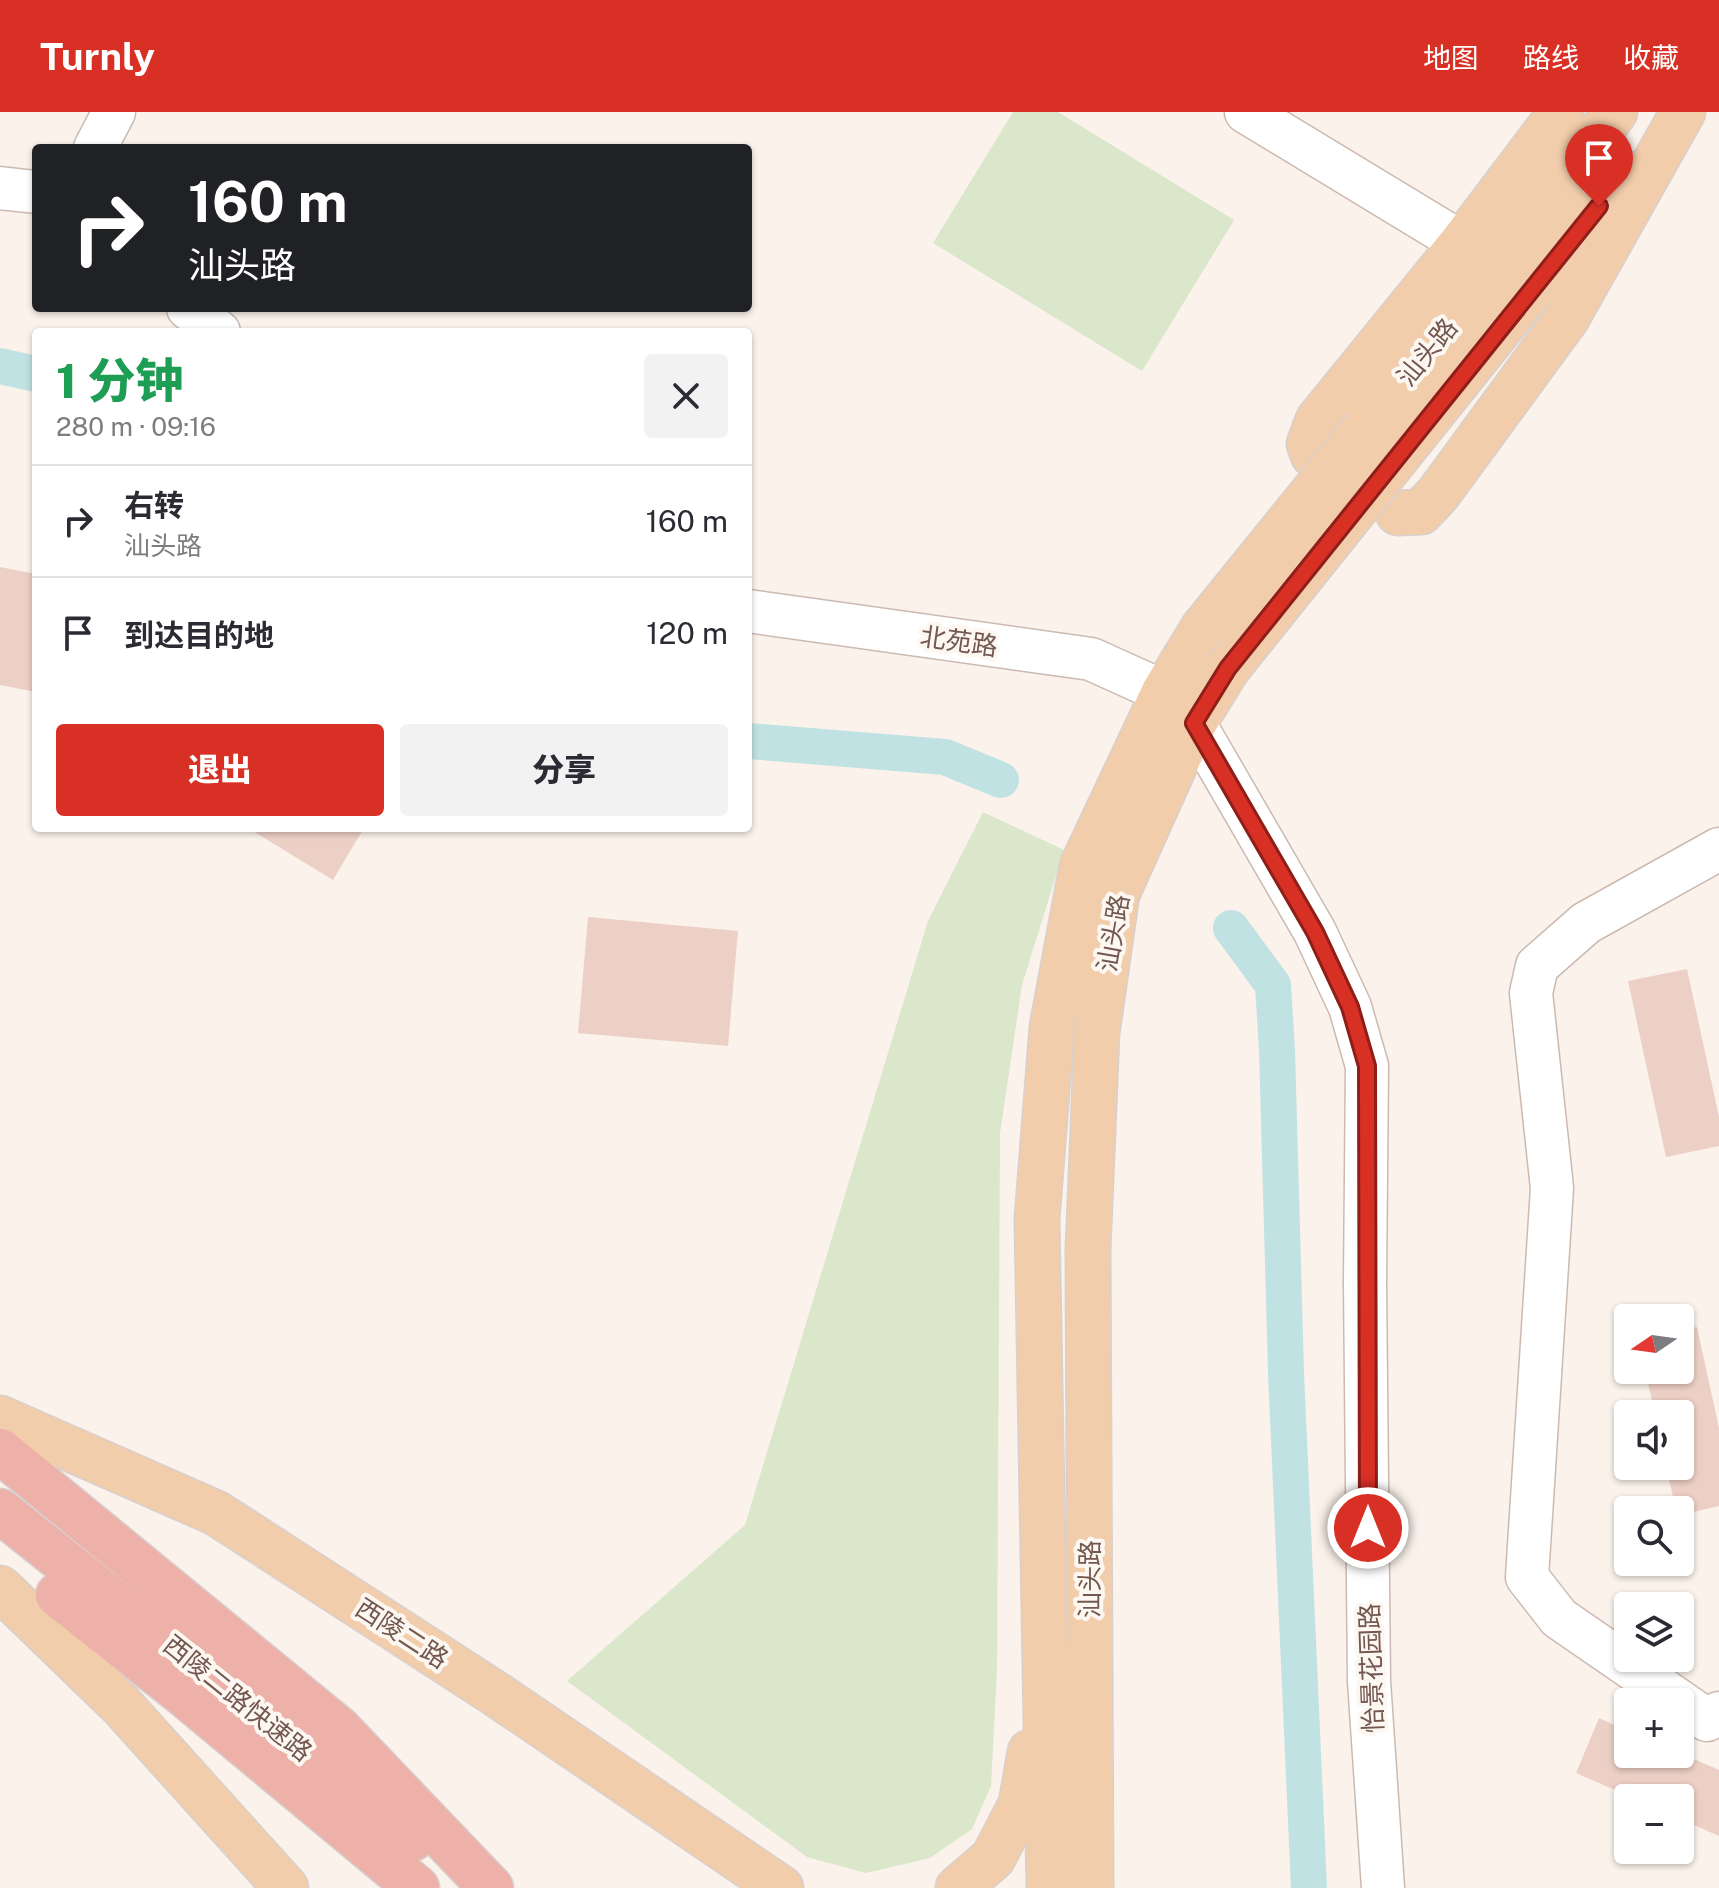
<!DOCTYPE html>
<html lang="zh">
<head>
<meta charset="utf-8">
<style>
	:root { --surface:#fff; --page:#f2f2f3; --text:#2b2b33; --muted:#7c7c81; --line:#e1e1e2; --accent:#d93025 }
	body { margin:0; font-family:"Public Sans","Noto Sans SC",sans-serif; background:var(--page); color:var(--text); height:100vh; display:flex; flex-direction:column; font-size:30px; white-space:nowrap }
	* { box-sizing:border-box; margin:0 }
	p { font-size:26px; color:var(--muted) }
	.icon { flex:none; width:44px; height:44px; fill:none; stroke:currentColor; stroke-width:2; stroke-linecap:round; stroke-linejoin:round }
	.map { position:relative; flex:1; overflow:hidden }
	.side { position:absolute; left:32px; top:216px; width:720px; height:504px; display:flex; flex-direction:column; background:var(--surface); border-radius:8px; box-shadow:0 2px 6px #0004 }
	.side>* { flex:none }
	.hud { position:absolute; left:32px; top:32px; width:720px; height:168px; border-radius:8px; box-shadow:0 2px 6px #0004; background:#202124; color:#fff; overflow:hidden }
	.needle { width:52px; rotate:257deg }
	.buttons { position:absolute; left:1614px; top:1192px; display:grid; gap:16px }
	.buttons a { display:grid; place-items:center; width:80px; height:80px; border-radius:8px; background:var(--surface); box-shadow:0 2px 6px #0004; font-size:40px }
	.pin { position:absolute; display:grid; place-items:center; width:68px; height:68px; color:#fff; margin:-82px -34px; border-radius:50% 50% 50% 0; rotate:-45deg; box-shadow:0 0 8px #0007 }
	.pin .icon { rotate:45deg }
	.me { position:absolute; width:88px; margin:-44px; rotate:0deg; stroke-linejoin:round; filter:drop-shadow(0 0 6px #0008) }
	.turn { display:flex; align-items:center; gap:28px; height:168px; padding:0 24px; font-size:36px }
	.turn .icon { width:104px; height:104px; stroke-width:2.5 }
	.turn b { display:block; font-size:56px; line-height:68px }
	.round { display:grid; place-items:center; flex:none; width:84px; height:84px; border-radius:8px; background:var(--page) }
	.headline { display:flex; align-items:center; justify-content:space-between; height:136px; padding:0 24px }
	h1 { font-size:48px; font-weight:800; line-height:60px; color:#1e9e55 }
	.cta { display:flex; gap:16px; margin-top:auto; padding:16px 24px }
	.cta a { flex:1; height:92px; border-radius:8px; background:var(--accent); color:#fff; font-size:32px; font-weight:800; line-height:92px; text-align:center }
	.cta a+a { background:var(--page); color:var(--text) }
	ul { padding:0; list-style:none }
	li { display:flex; align-items:center; gap:24px; height:112px; padding:0 24px; border-top:2px solid var(--line) }
	li div { flex:1 }
	li b { display:block; font-size:30px }
	li em { font-style:normal }
	header { display:flex; align-items:center; gap:48px; box-sizing:border-box; height:112px; padding:0 40px; background:var(--accent); color:#fff }
	header strong { font-size:38px }
	nav { display:flex; gap:44px; margin-inline-start:auto; font-size:28px }
	.map>svg:first-child { display:block }
	.green { fill:#dae7ca }
	.lines { fill:none; stroke-linecap:round; stroke-linejoin:round }
	.canal { stroke:#c1e2e2; stroke-width:36 }
	.building { fill:#edd0c5 }
	.minor-casing { stroke:#ccbab1; stroke-width:45 }
	.major-casing { stroke:#d8d0ce; stroke-width:47 }
	.highway-casing { stroke:#d8d0ce; stroke-width:47 }
	.minor { stroke:#fff; stroke-width:42 }
	.major { stroke:#f1cdab; stroke-width:44 }
	.highway { stroke:#edb1a9; stroke-width:44 }
	.major-bridge-casing { stroke:#d8d0ce; stroke-width:47; stroke-linecap:butt }
	.major-bridge { stroke:#f1cdab; stroke-width:44 }
	.route-casing { stroke:#8d1f18; stroke-width:20 }
	.route { stroke:#d93025; stroke-width:14 }
	.labels { text-anchor:middle; dominant-baseline:central; stroke-width:8; stroke-linejoin:round; paint-order:stroke }
	.street-label { font-size:26px; fill:#735850; stroke:#fdf7f1 }
</style>
</head>
<body>
<header>
<strong>Turnly</strong>
<nav><a>地图</a><a>路线</a><a>收藏</a></nav>
</header>
<div class="map">
<svg width="1719" height="1776" viewBox="0 0 1719 1776">
	<rect width="100%" height="100%" fill="#faf2eb"/>
	<!-- green -->
	<g class="green">
		<path d="M 1013,0 L 1058,0 L 1234,108 L 1142,259 L 933,131 Z"/>
		<path d="M 983,700 L 1064,738 L 1022,873 L 1000,1021 L 997,1558 L 991,1674 L 972,1717 L 930,1746 L 866,1761 L 807,1745 L 567,1569 L 745,1413 L 928,809 Z"/>
	</g>
	<g class="lines">
		<!-- canal -->
		<g class="canal">
			<path d="M 0,254 L 36,262"/>
			<path d="M 748,629 L 945,645 L 1001,668"/>
			<path d="M 1231,816 L 1273,873 L 1277,938 L 1286,1261 L 1309,1776"/>
		</g>
	</g>
	<!-- building -->
	<g class="building">
		<path d="M 0,455 L 36,462 L 36,580 L 0,573 Z"/>
		<path d="M 248,716 L 364,716 L 333,768 Z"/>
		<path d="M 588,805 L 738,819 L 728,934 L 578,921 Z"/>
		<path d="M 1687,857 L 1719,1005 L 1719,1034 L 1666,1045 L 1628,869 Z"/>
		<path d="M 1697,1215 L 1719,1316 L 1719,1394 L 1680,1403 L 1680,1398 L 1676,1398 L 1666,1354 L 1680,1354 L 1680,1302 L 1655,1302 L 1645,1258 L 1680,1258 L 1680,1218 Z"/>
		<path d="M 1599,1606 L 1628,1619 L 1628,1642 L 1680,1641 L 1719,1658 L 1719,1724 L 1680,1707 L 1680,1686 L 1633,1686 L 1576,1661 Z"/>
	</g>
	<g class="lines">
		<defs>
			<g id="minor">
				<path d="M 1246,0 L 1462,131"/>
				<path d="M 95,36 L 114,0"/>
				<path d="M 0,76 L 36,80"/>
				<path d="M 188,196 L 219,220"/>
				<path d="M 748,499 L 1091,547 L 1164,580"/>
				<path d="M 1194,611 L 1315,820 L 1350,895 L 1367,954 L 1365,1171 L 1369,1569 L 1383,1776"/>
				<path d="M 1719,737 L 1586,811 L 1537,854 L 1531,881 L 1552,1076 L 1527,1465 L 1559,1506 L 1707,1608 L 1719,1601"/>
			</g>
			<g id="major">
				<path d="M 1365,316 L 1546,93 L 1615,0"/>
				<path d="M 1313,343 L 1309,332 L 1318,308 L 1462,131 L 1561,0"/>
				<path d="M 1398,344 L 1625,61"/>
				<path d="M 1398,401 L 1421,400 L 1438,382 L 1567,206 L 1683,0"/>
				<path d="M 0,1306 L 216,1401 L 496,1582 L 781,1776"/>
				<path d="M 0,1476 L 121,1593 L 286,1776"/>
				<path d="M 958,1776 L 993,1746 L 1021,1692 L 1030,1640"/>
				<path d="M 1049,1776 L 1037,1107 L 1052,915 L 1082,754 L 1164,580 L 1203,516"/>
				<path d="M 1091,1776 L 1088,1137 L 1097,921 L 1117,782 L 1194,611 L 1228,556"/>
			</g>
			<g id="highway">
				<path d="M 0,1339 L 339,1617 L 491,1776"/>
				<path d="M 0,1399 L 412,1727"/>
				<path d="M 58,1483 L 181,1580 L 417,1776"/>
			</g>
		</defs>
		<!-- minor casing -->
		<use href="#minor" class="minor-casing"/>
		<!-- major casing -->
		<use href="#major" class="major-casing"/>
		<!-- highway casing -->
		<use href="#highway" class="highway-casing"/>
		<!-- minor -->
		<use href="#minor" class="minor"/>
		<!-- major -->
		<use href="#major" class="major"/>
		<!-- highway -->
		<use href="#highway" class="highway"/>
		<defs>
			<g id="major-bridge">
				<path d="M 1203,516 L 1365,316"/>
				<path d="M 1228,556 L 1398,344"/>
			</g>
		</defs>
		<!-- major-bridge casing -->
		<use href="#major-bridge" class="major-bridge-casing"/>
		<!-- major-bridge -->
		<use href="#major-bridge" class="major-bridge"/>
	</g>
	<g class="lines">
		<defs>
			<path id="route" d="M 1368,1416 L 1367,954 L 1350,895 L 1315,820 L 1194,611 L 1228,556 L 1599,94"/>
		</defs>
		<!-- route casing -->
		<use href="#route" class="route-casing"/>
		<!-- route -->
		<use href="#route" class="route"/>
	</g>
	<g class="labels">
		<!-- street labels -->
		<g class="street-label">
			<text transform="translate(1427 240) rotate(-51)">汕头路</text>
			<text transform="translate(959 529) rotate(8)">北苑路</text>
			<text transform="translate(1113 821) rotate(-80)">汕头路</text>
			<text transform="translate(1089 1467) rotate(-90)">汕头路</text>
			<text transform="translate(402 1521) rotate(33)">西陵二路</text>
			<text transform="translate(1371 1556) rotate(-92)">怡景花园路</text>
			<text transform="translate(238 1586) rotate(39)">西陵二路快速路</text>
		</g>
	</g>
</svg>
<div class="buttons">
<a><svg class="needle" viewBox="-14 -14 28 28"><path d="M0-13l5 13h-10z" fill="#e53935"/><path d="M0 13l5-13h-10z" fill="#7c7c81"/></svg></a>
<a><svg class="icon" aria-label="sound" viewBox="0 0 24 24"><path d="M4 9h4l5-4v14l-5-4H4zM17 9q2 3 0 6"/></svg></a>
<a><svg class="icon" aria-label="search" viewBox="0 0 24 24"><circle cx="10" cy="10" r="6"/><path d="M15 15l6 6"/></svg></a>
<a><svg class="icon" aria-label="layers" viewBox="0 0 24 24"><path d="M12 4l9 5-9 5-9-5zM3 14l9 5 9-5"/></svg></a>
<a>+</a>
<a>−</a>
</div>
<div class="pin" style="left:1599px;top:94px;background:#d93025"><svg class="icon" aria-label="arrive" viewBox="0 0 24 24"><path d="M6 21V4h12l-3 4 3 4H6"/></svg></div>
<svg class="me" style="left:1368px;top:1416px" viewBox="-20 -20 40 40"><circle r="17" fill="#d93025" stroke="#fff" stroke-width="3"/><path d="M0-11L8 9 0 5-8 9z" fill="#fff"/></svg>
<div class="hud">
<div class="turn"><svg class="icon" aria-label="right" viewBox="0 0 24 24"><path d="M7 20v-9h11M14 6l5 5-5 5"/></svg><div><b>160 m</b>汕头路</div></div>
</div>
<section class="side">
<div class="headline"><div><h1>1 分钟</h1><p>280 m · 09:16</p></div><a class="round"><svg class="icon" aria-label="close" viewBox="0 0 24 24"><path d="M6 6l12 12M18 6L6 18"/></svg></a></div>
<ul>
<li><svg class="icon" aria-label="right" viewBox="0 0 24 24"><path d="M7 20v-9h11M14 6l5 5-5 5"/></svg><div><b>右转</b><p>汕头路</p></div><em>160 m</em></li>
<li><svg class="icon" aria-label="arrive" viewBox="0 0 24 24"><path d="M6 21V4h12l-3 4 3 4H6"/></svg><div><b>到达目的地</b></div><em>120 m</em></li>
</ul>
<div class="cta"><a>退出</a><a>分享</a></div>
</section>
</div>
</body>
</html>
